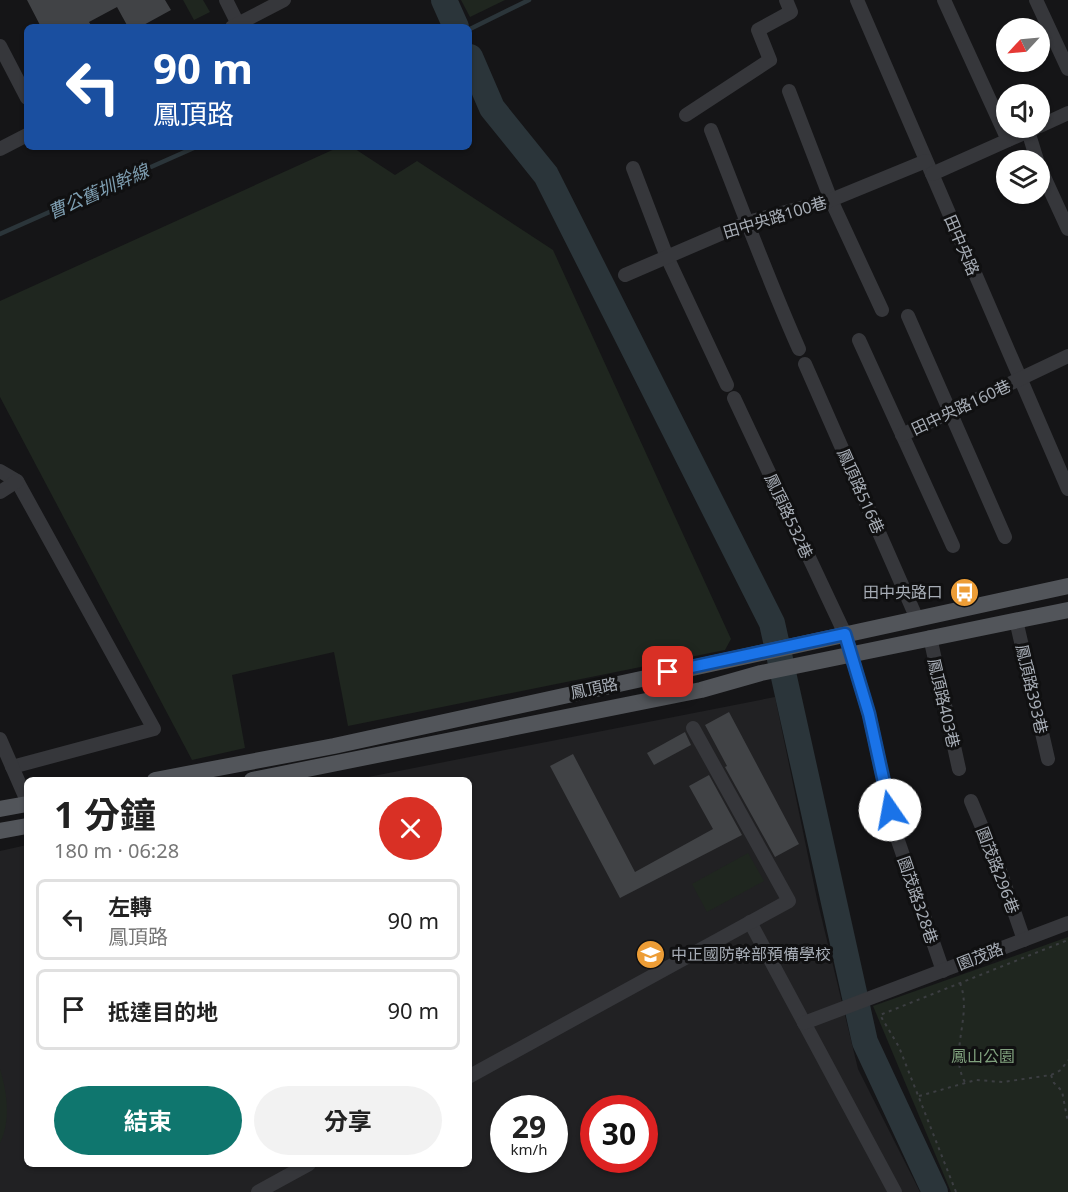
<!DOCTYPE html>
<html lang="zh-TW">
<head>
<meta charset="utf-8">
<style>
	:root { --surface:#fff; --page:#f2f2f2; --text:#222; --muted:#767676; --line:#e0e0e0; --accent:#0f766e }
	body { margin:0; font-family:"Noto Sans","Noto Sans TC",sans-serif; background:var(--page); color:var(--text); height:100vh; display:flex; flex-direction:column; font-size:22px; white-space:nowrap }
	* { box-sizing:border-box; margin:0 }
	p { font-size:20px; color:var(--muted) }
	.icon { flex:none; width:33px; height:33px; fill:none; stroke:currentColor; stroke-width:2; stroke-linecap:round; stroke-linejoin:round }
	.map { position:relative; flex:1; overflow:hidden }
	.sheet { position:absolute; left:24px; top:777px; width:448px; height:390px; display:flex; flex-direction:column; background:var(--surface); border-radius:9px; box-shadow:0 2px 4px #0004 }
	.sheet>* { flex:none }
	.top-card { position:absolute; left:24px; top:24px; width:448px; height:126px; border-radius:9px; box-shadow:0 2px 4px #0004; background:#1a4fa0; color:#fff; overflow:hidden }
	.needle { width:39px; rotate:244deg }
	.tools { position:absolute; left:996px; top:18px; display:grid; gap:12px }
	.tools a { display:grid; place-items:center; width:54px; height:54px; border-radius:50%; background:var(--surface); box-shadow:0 2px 4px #0004; font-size:30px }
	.speed { position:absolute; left:490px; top:1095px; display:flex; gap:12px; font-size:30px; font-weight:700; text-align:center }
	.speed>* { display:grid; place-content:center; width:78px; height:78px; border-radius:50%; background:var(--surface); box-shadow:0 2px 4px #0004; line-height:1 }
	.speed small { font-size:15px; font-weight:400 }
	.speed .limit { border:9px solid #d22; background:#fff; color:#111 }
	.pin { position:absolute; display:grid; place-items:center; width:51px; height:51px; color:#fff; margin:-26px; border-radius:12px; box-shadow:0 3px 9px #0006 }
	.me { position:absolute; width:66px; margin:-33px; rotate:348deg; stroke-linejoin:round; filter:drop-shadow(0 0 4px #0008) }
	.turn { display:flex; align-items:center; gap:21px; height:126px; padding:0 30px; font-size:27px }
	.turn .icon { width:78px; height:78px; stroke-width:2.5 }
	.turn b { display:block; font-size:42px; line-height:51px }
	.round { display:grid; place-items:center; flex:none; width:63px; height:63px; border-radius:32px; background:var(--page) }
	.summary { display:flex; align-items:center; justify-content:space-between; height:102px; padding:0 30px }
	h1 { font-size:36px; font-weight:700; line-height:45px }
	.button { display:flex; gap:12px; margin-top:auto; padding:12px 30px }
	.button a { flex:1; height:69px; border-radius:36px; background:var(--accent); color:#fff; font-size:24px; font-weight:700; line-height:69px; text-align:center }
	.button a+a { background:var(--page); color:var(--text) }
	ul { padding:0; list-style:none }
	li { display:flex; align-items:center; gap:18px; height:81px; margin:0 12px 9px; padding:0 18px; border:3px solid var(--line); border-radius:9px }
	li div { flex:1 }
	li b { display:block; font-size:22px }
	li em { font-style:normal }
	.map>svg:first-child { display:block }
	.built { fill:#212123; fill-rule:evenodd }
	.green { fill:#1f261f }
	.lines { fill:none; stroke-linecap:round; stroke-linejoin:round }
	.stream { stroke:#2b353a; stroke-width:4.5 }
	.river { stroke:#2b353a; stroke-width:26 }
	.building { fill:#414346 }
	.path { stroke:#3c3e42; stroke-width:2; stroke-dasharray:3 4.5; stroke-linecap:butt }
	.minor { stroke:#36373b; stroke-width:14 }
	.major { stroke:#52555a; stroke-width:16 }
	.route-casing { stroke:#114b97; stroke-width:15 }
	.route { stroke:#1a73e8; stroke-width:10 }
	.labels { text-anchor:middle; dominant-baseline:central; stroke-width:6; stroke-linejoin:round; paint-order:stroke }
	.street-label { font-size:16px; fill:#a7adb6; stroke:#101011 }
	.poi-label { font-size:16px; fill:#a7adb6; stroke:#101011; text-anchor:end }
	.park-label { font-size:16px; fill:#80a17e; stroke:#101011 }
	.water-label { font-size:18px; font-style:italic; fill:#7e9eb1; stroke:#101011 }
</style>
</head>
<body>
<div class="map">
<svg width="1068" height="1192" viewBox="0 0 1068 1192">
	<rect width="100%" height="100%" fill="#151517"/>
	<!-- built -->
	<path class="built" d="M 775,697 L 817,899 L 858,1069 L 920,1192 L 0,1192 L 0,851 L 27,845 L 27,1164 L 470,1164 L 470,780 L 353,780 ZM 504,1108 L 555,1108 L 555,1160 L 504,1160 ZM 594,1108 L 645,1108 L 645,1160 L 594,1160 Z"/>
	<!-- green -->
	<g class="green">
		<path d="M 183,0 L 203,0 L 210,12 L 194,20 Z"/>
		<path d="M 461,0 L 505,0 L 470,17 Z"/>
		<path d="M 339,147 L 352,147 L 395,175 L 417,161 L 553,250 L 731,639 L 725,650 L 348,726 L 334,652 L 232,675 L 245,748 L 192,760 L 0,397 L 0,301 Z"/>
		<path d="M 748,853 L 764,881 L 707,912 L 692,884 Z"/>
		<path d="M 1068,937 L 1068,1192 L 951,1192 L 873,1006 Z"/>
		<path d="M 0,1069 C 7,1092 11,1121 0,1143 Z"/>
	</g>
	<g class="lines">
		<!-- stream -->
		<g class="stream">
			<path d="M 470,29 L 529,0"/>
			<path d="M 0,234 L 196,147"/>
		</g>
		<!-- river -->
		<g class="river">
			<path d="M 444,0 L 456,27"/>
			<path d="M 470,57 L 492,108 L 546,175 L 772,623 L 865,1042 L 935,1192"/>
		</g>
	</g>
	<!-- building -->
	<g class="building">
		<path d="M 27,0 L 165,0 L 171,10 L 140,27 L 128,27 L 117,7 L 89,22 L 92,27 L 41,27 Z"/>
		<path d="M 729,712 L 799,844 L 775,857 L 725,767 L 727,766 L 705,725 Z"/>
		<path d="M 685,732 L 691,745 L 654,765 L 647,753 Z"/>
		<path d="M 573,754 L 635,872 L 713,829 L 689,786 L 709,775 L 742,835 L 620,898 L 550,766 Z"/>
	</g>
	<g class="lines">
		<!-- path -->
		<g class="path">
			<path d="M 960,983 C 973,1015 948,1053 965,1082"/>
			<path d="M 1051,1075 L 1054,1083 L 1062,1091 L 1068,1123"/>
			<path d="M 919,1096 L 976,1080 L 1003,1082 L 1051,1075 L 1061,1070 L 1068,1060"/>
			<path d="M 956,1192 L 899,1047 L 880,1015 L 1068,940"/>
		</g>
		<!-- minor -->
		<g class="minor">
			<path d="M 226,0 L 238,24"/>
			<path d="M 857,0 L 1068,489"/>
			<path d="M 944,0 L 1008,140"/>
			<path d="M 1036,0 L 1068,69"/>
			<path d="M 232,27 L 284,0"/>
			<path d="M 0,46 L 27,98"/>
			<path d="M 789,91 L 831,200 L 882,310"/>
			<path d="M 686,115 L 770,60 L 758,30 L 791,12 L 786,0"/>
			<path d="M 1040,126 L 1068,113"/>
			<path d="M 711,130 C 740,203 767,277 799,349"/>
			<path d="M 1028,131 L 1037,160"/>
			<path d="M 0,149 L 27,135"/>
			<path d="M 633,168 L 667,257 L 727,385"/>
			<path d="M 1040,168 L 1068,229"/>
			<path d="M 932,174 L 1035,128"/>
			<path d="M 625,275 L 748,222 L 831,200 L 926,161"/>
			<path d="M 908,316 L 1005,537"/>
			<path d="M 859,340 L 953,546"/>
			<path d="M 805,364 L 917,619"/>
			<path d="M 734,398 L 845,634 L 869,714 L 890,810"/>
			<path d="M 902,435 L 1068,356"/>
			<path d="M 0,471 L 17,481 L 154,729 L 12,767"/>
			<path d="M 0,492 L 17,481"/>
			<path d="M 1016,620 L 1048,759"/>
			<path d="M 930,637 L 959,769"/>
			<path d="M 0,739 L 27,801"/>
			<path d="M 971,801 L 999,868 L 1024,940"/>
			<path d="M 894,829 L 943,971"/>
			<path d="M 750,922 L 895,1192"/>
			<path d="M 804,1023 L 1068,923"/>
			<path d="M 470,1076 L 789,901 L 693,728"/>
			<path d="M 258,1192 L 309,1164"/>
		</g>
		<!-- major -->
		<g class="major">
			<path d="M 155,780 L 334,746 L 1068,586"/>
			<path d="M 252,780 L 701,690 L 761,673 L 1068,610"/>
			<path d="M 0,809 L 27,804"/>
			<path d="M 0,831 L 27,826"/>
		</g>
	</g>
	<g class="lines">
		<defs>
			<path id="route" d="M 668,672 L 845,634 L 869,714 L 890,810"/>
		</defs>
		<!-- route casing -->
		<use href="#route" class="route-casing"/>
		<!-- route -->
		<use href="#route" class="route"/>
	</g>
	<!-- icons -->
	<defs>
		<symbol id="bus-disc" viewBox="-11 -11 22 22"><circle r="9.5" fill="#ed9d36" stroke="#101011"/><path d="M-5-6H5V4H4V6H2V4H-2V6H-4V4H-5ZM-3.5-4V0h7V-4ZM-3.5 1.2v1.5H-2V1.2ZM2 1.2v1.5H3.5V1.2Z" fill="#fff"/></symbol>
		<symbol id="school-disc" viewBox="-11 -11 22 22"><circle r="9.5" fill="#ed9d36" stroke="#101011"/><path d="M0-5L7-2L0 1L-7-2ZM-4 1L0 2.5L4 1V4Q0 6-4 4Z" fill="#fff"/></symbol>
	</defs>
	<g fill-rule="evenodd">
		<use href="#bus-disc" x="948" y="576" width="33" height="33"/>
		<use href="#school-disc" x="634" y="938" width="33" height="33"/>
	</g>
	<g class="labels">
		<!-- street labels -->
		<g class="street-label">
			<text transform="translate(775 217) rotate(-17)">田中央路100巷</text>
			<text transform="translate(962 245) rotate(67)">田中央路</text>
			<text transform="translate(961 407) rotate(-25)">田中央路160巷</text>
			<text transform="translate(861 491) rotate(66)">鳳頂路516巷</text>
			<text transform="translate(789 516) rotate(65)">鳳頂路532巷</text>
			<text transform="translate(594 688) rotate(-12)">鳳頂路</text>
			<text transform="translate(1032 689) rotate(77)">鳳頂路393巷</text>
			<text transform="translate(944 703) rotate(77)">鳳頂路403巷</text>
			<text transform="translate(998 870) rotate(69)">園茂路296巷</text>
			<text transform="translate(918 900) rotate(71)">園茂路328巷</text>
			<text transform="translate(980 956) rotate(-21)">園茂路</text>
		</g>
		<!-- poi labels -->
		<g class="poi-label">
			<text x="943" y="592">田中央路口</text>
			<text x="671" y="954" text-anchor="start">中正國防幹部預備學校</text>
		</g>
		<!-- park labels -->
		<g class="park-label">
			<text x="983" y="1056">鳳山公園</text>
		</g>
		<!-- water labels -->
		<g class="water-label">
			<text transform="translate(98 191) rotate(-24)">曹公舊圳幹線</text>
		</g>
	</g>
</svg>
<div class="tools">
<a><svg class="needle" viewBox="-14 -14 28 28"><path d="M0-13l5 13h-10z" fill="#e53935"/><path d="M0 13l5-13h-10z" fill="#767676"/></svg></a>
<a><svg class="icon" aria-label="sound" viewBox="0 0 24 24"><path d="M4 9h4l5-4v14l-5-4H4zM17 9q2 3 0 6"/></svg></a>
<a><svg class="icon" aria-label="layers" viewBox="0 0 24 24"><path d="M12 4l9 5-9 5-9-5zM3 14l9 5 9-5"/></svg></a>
</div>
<div class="speed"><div>29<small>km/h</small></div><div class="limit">30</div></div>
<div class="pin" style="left:668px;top:672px;background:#d93025"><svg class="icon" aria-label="arrive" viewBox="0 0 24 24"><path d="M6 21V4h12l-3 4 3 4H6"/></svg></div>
<svg class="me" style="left:890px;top:810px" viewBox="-20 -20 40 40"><circle r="19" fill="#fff"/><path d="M0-13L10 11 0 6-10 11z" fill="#1a73e8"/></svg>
<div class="top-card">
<div class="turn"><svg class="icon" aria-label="left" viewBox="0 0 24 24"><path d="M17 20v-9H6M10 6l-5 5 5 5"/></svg><div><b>90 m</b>鳳頂路</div></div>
</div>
<section class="sheet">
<div class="summary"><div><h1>1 分鐘</h1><p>180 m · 06:28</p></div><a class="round" style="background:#d93025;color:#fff"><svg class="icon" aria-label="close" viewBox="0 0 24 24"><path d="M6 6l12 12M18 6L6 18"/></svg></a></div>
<ul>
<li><svg class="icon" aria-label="left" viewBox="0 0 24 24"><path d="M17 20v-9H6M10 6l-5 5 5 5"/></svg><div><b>左轉</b><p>鳳頂路</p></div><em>90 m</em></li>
<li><svg class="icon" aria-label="arrive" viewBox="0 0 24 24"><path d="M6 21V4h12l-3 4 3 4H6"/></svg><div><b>抵達目的地</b></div><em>90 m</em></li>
</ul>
<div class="button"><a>結束</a><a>分享</a></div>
</section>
</div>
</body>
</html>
